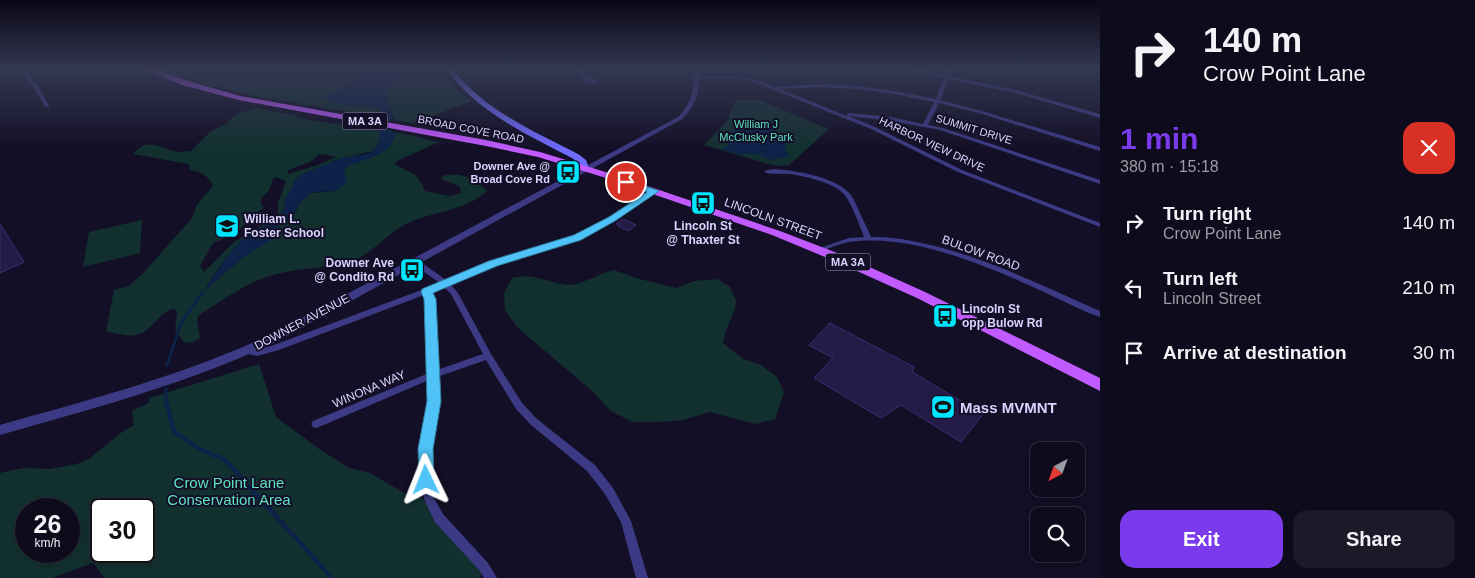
<!DOCTYPE html>
<html lang="en">
<head>
<meta charset="utf-8">
<style>
	:root { --surface:#0e0b1c; --page:#1c1929; --text:#f1f3f6; --muted:#9b9ba3; --line:#2e2b3b; --accent:#7c3aed }
	body { margin:0; font-family:Helvetica,sans-serif; background:var(--page); color:var(--text); height:100vh; display:flex; flex-direction:column; font-size:19px; white-space:nowrap }
	* { box-sizing:border-box; margin:0 }
	p { font-size:16px; color:var(--muted) }
	.icon { flex:none; width:28px; height:28px; fill:none; stroke:currentColor; stroke-width:2; stroke-linecap:round; stroke-linejoin:round }
	.map { position:relative; flex:1; overflow:hidden }
	.drawer { display:flex; flex-direction:column; background:var(--surface); width:375px }
	.drawer>* { flex:none }
	.banner { background:#0e0b1c; color:var(--text); overflow:hidden }
	.needle { width:32px; rotate:221deg }
	.buttons { position:absolute; left:1030px; top:442px; display:grid; gap:10px }
	.buttons a { display:grid; place-items:center; width:55px; height:55px; border-radius:10px; background:var(--surface); box-shadow:0 2px 8px #0003,0 0 0 1px var(--line); font-size:25px }
	.speed { position:absolute; left:15px; top:498px; display:flex; gap:10px; font-size:25px; font-weight:700; text-align:center }
	.speed>* { display:grid; place-content:center; width:65px; height:65px; border-radius:50%; background:var(--surface); box-shadow:0 2px 8px #0003,0 0 0 1px var(--line); line-height:1 }
	.speed small { font-size:12px; font-weight:400 }
	.speed .limit { border:2px solid #111; border-radius:8px; background:#fff; color:#111 }
	.pin { position:absolute; display:grid; place-items:center; width:42px; height:42px; color:#fff; margin:-21px; border:2px solid #fff; border-radius:50%; box-shadow:0 1px 5px #0007 }
	.me { position:absolute; width:55px; margin:-28px; rotate:358deg; stroke-linejoin:round; filter:drop-shadow(0 0 4px #0008) }
	.turn { display:flex; align-items:center; gap:18px; height:105px; padding:0 20px; font-size:22px }
	.turn .icon { width:65px; height:65px; stroke-width:2.5 }
	.turn b { display:block; font-size:35px; line-height:42px }
	.round { display:grid; place-items:center; flex:none; width:52px; height:52px; border-radius:15px; background:var(--page) }
	.headline { display:flex; align-items:center; justify-content:space-between; height:85px; padding:0 20px }
	h1 { font-size:30px; font-weight:600; line-height:38px; color:var(--accent) }
	.cta { display:flex; gap:10px; margin-top:auto; padding:10px 20px }
	.cta a { flex:1; height:58px; border-radius:15px; background:var(--accent); color:#fff; font-size:20px; font-weight:600; line-height:58px; text-align:center }
	.cta a+a { background:var(--page); color:var(--text) }
	ul { padding:0; list-style:none }
	li { display:flex; align-items:center; gap:15px; height:65px; padding:0 20px }
	li div { flex:1 }
	li b { display:block; font-size:19px }
	li em { font-style:normal }
	main { display:flex; flex:1; min-height:0 }
	.map>svg:first-child { display:block }
	.green { fill:#12302f; fill-rule:evenodd }
	.water { fill:#0c2248 }
	.lines { fill:none; stroke-linecap:round; stroke-linejoin:round }
	.stream-far1 { stroke:#0c2248; stroke-width:3 }
	.stream { stroke:#0c2248; stroke-width:4.5 }
	.building { fill:#241b47; stroke:#3b2d73 }
	.minor { fill:#3d3a85; fill-rule:evenodd }
	.tertiary { fill:#3d3a85; fill-rule:evenodd }
	.secondary { fill:#6f6bff; fill-rule:evenodd }
	.primary { fill:#c25bff; fill-rule:evenodd }
	.route { fill:#4fc3f7; stroke:#337fa1 }
	.labels { text-anchor:middle; dominant-baseline:central; stroke-width:4; stroke-linejoin:round; paint-order:stroke }
	.shield { fill:#130f26; stroke:#9e99be; stroke-width:1 }
	.shield-label { font-size:11px; font-weight:bold; fill:#d9d4ff }
	.far-park-label { font-size:11px; fill:#5fe0c0; stroke:#130f26 }
	.far-street-label { font-size:11px; fill:#d9d4ff; stroke:#130f26 }
	.far-poi-label { font-size:11px; font-weight:bold; fill:#d9d4ff; stroke:#130f26; text-anchor:end }
	.poi-label { font-size:12px; font-weight:bold; fill:#d9d4ff; stroke:#130f26; text-anchor:start }
	.street-label { font-size:12px; fill:#d9d4ff; stroke:#130f26 }
	.near-poi-label { font-size:15px; font-weight:bold; fill:#d9d4ff; stroke:#130f26; text-anchor:start }
	.near-park-label { font-size:15px; fill:#5fe0c0; stroke:#130f26 }
</style>
</head>
<body>
<main>
<div class="map">
<svg width="1100" height="578" viewBox="0 0 1100 578">
	<rect width="100%" height="100%" fill="#130f26"/>
	<!-- green -->
	<g class="green">
		<path d="M 163,69 L 363,69 L 352,82 L 336,92 L 350,106 L 377,107 L 389,119 L 256,96 L 205,84 Z"/>
		<path d="M 407,69 L 442,69 L 453,86 L 472,101 L 413,123 L 394,120 L 386,95 L 386,88 Z"/>
		<path d="M 737,100 L 759,100 L 829,129 L 789,165 L 777,166 L 768,164 L 704,145 L 730,118 L 728,117 Z"/>
		<path d="M 257,108 L 296,116 L 299,118 L 379,131 L 381,139 L 373,151 L 332,161 L 287,197 L 284,203 L 286,206 C 275,226 262,224 246,237 C 232,248 213,274 205,290 L 297,211 L 298,205 L 310,193 L 335,191 L 345,168 C 367,155 381,162 396,135 L 395,132 L 439,142 L 397,161 L 395,164 C 412,176 416,169 425,191 L 449,196 L 461,193 L 459,186 L 441,179 L 443,176 C 460,171 476,179 487,191 C 467,210 437,211 413,221 C 391,229 377,250 356,259 C 331,269 302,267 277,274 C 248,281 224,299 199,315 L 197,320 L 200,338 L 192,343 L 184,342 L 175,330 L 177,314 L 175,309 C 158,311 153,332 136,335 C 127,337 117,333 108,332 L 106,331 L 114,290 L 129,286 L 145,271 L 192,218 L 196,206 L 213,186 C 208,175 202,172 190,170 L 189,164 L 133,154 C 148,137 157,147 174,151 C 179,153 185,151 191,151 L 210,132 L 227,123 L 236,114 ZM 323,154 L 336,157 L 318,165 L 288,174 L 288,171 C 299,164 311,165 318,155 ZM 276,177 L 286,181 L 278,203 L 278,213 L 271,220 L 234,242 L 204,272 L 200,266 L 213,243 L 233,235 L 264,207 L 261,204 L 261,199 L 270,189 L 273,179 Z"/>
		<path d="M 142,220 L 140,253 L 83,267 L 89,232 Z"/>
		<path d="M 614,270 L 636,278 L 676,288 L 694,281 L 717,279 L 730,287 L 736,300 L 735,309 L 726,330 L 723,343 L 743,359 L 761,365 L 777,377 L 784,392 L 775,419 L 755,424 L 710,412 L 683,420 L 661,422 L 633,422 L 611,411 L 591,390 L 518,328 L 505,310 L 504,293 L 512,278 C 534,272 548,284 569,285 C 581,285 601,273 614,270 Z"/>
		<path d="M 259,364 L 276,417 L 322,451 L 349,468 L 370,473 L 404,493 L 422,498 L 483,570 L 480,578 L 105,578 L 93,563 L 52,578 L 0,578 L 0,473 L 24,468 L 50,469 L 77,464 L 90,458 L 122,432 L 134,425 L 132,411 L 149,403 L 149,398 ZM 26,509 L 69,509 L 69,551 L 26,551 ZM 101,509 L 144,509 L 144,551 L 101,551 Z"/>
	</g>
	<!-- water -->
	<g class="water">
		<path d="M 363,69 L 407,69 L 386,88 C 385,99 395,113 392,121 L 389,121 L 377,107 C 360,104 340,108 324,99 L 326,96 C 339,90 356,83 363,69 Z"/>
		<path d="M 759,125 L 772,129 L 787,140 L 785,150 L 789,154 L 788,157 L 771,160 L 757,154 L 737,154 L 721,149 L 729,146 L 725,141 L 729,139 L 719,134 L 720,133 L 729,133 L 737,128 Z"/>
		<path d="M 384,129 L 391,130 L 396,135 C 388,158 363,158 345,168 L 344,172 L 347,179 C 340,196 324,189 310,193 L 298,205 L 297,210 L 279,226 L 273,239 L 241,259 L 203,292 C 216,274 229,250 247,236 C 261,225 277,223 286,206 L 284,203 L 295,180 L 302,174 L 342,158 L 367,154 L 373,151 L 380,142 L 379,131 Z"/>
	</g>
	<g class="lines">
		<!-- stream-far1 -->
		<g class="stream-far1">
			<path d="M 167,365 L 181,323 L 203,292"/>
			<path d="M 166,389 L 166,402"/>
		</g>
		<!-- stream -->
		<path class="stream" d="M 166,401 L 174,431 L 198,448 L 225,460 L 332,578"/>
	</g>
	<!-- building -->
	<g class="building">
		<path d="M 623,219 L 636,225 L 628,231 L 618,226 L 620,226 L 616,224 Z"/>
		<path d="M 0,224 L 24,262 L 0,273 Z"/>
		<path d="M 830,323 L 914,367 L 912,372 L 983,414 L 961,442 L 901,405 L 881,418 L 814,378 L 833,358 L 809,345 Z"/>
	</g>
	<g class="lines">
		<!-- minor -->
		<g class="minor">
			<path d="M 19,69 L 24,69 L 38,86 L 49,106 L 49,107 L 45,107 L 34,88 Z"/>
			<path d="M 572,69 L 577,69 L 599,82 L 597,83 L 585,84 L 580,76 Z"/>
			<path d="M 906,69 L 916,69 L 945,75 L 948,69 L 952,69 L 949,76 L 1019,91 L 1100,114 L 1100,118 L 1016,93 L 948,79 L 940,100 L 982,111 L 1100,147 L 1100,151 L 979,113 L 939,103 L 928,125 L 943,128 L 1100,180 L 1100,184 L 940,130 L 891,121 L 849,116 L 875,127 L 962,170 L 1100,223 L 1100,227 L 958,172 L 871,129 L 759,84 L 741,79 L 697,78 L 695,77 L 697,76 L 741,77 L 763,82 L 775,87 L 818,84 L 859,86 L 900,92 L 936,99 L 944,78 ZM 818,87 L 859,89 L 900,95 L 934,102 L 923,124 L 891,117 L 849,113 L 847,114 L 847,116 L 780,89 Z"/>
			<path d="M 1087,69 L 1094,69 L 1100,71 L 1100,74 Z"/>
			<path d="M 775,169 C 797,171 837,177 851,195 C 854,199 856,204 858,209 C 862,218 867,227 871,237 C 895,236 919,242 943,248 C 997,263 1048,288 1100,311 L 1100,317 C 1081,311 1062,300 1044,292 C 989,267 912,233 850,242 C 841,243 831,248 821,251 L 817,251 L 816,250 L 817,249 L 849,238 L 864,237 C 859,224 854,210 847,198 C 838,183 807,177 791,174 C 783,173 770,175 764,172 L 767,170 Z"/>
			<path d="M 654,189 L 657,191 L 656,192 L 614,220 L 580,238 L 496,266 L 450,284 L 458,293 L 491,354 L 522,403 L 537,419 L 595,465 L 613,488 L 631,521 L 648,578 L 636,578 L 621,522 L 605,494 L 587,471 L 531,425 L 516,409 L 486,360 L 437,377 L 439,401 L 431,449 L 434,498 L 443,514 L 488,563 L 497,578 L 484,578 L 480,571 L 435,522 L 424,499 L 421,449 L 429,401 L 429,380 L 319,427 L 316,428 L 313,427 L 311,424 L 313,421 L 429,373 L 426,299 L 424,295 L 279,350 L 257,356 L 244,353 L 243,351 L 244,349 L 247,348 L 257,350 L 274,345 L 440,283 L 412,264 L 411,262 L 412,260 L 418,260 L 446,280 L 490,262 L 576,236 L 610,218 ZM 444,287 L 451,294 L 483,354 L 437,370 L 434,299 L 430,292 Z"/>
		</g>
		<!-- tertiary -->
		<path class="tertiary" d="M 692,69 L 698,69 C 702,88 696,106 682,119 L 280,340 C 190,383 95,408 0,435 L 0,425 C 93,399 185,375 272,334 L 678,117 C 691,104 696,87 692,69 Z"/>
		<!-- secondary -->
		<path class="secondary" d="M 446,69 L 453,69 C 484,110 533,131 578,154 L 586,160 L 589,168 L 588,170 L 582,170 L 579,163 L 572,158 C 526,134 477,112 446,69 Z"/>
		<!-- primary -->
		<path class="primary" d="M 144,69 L 155,69 L 188,81 L 240,96 L 486,140 L 540,152 L 612,174 L 780,231 L 845,256 L 925,292 L 1100,378 L 1100,391 L 917,298 L 837,262 L 772,235 L 606,178 L 538,157 L 486,146 L 239,100 L 182,85 Z"/>
	</g>
	<!-- sky -->
	<linearGradient id="sky" x2="0" y2="1"><stop stop-color="#0a0815"/><stop offset="0.46" stop-color="#333752"/><stop offset="1" stop-color="#333752" stop-opacity="0"/></linearGradient>
	<rect width="1100" height="150" fill="url(#sky)"/>
	<!-- route -->
	<path class="route" d="M 626,179 L 659,191 L 615,221 L 581,240 L 497,266 L 433,293 L 436,299 L 441,401 L 433,449 L 434,480 L 432,485 L 426,487 L 421,485 L 419,480 L 418,449 L 427,401 L 424,299 L 421,292 L 422,289 L 489,261 L 574,235 L 609,217 L 647,192 L 623,184 L 622,182 Z"/>
	<!-- icons -->
	<defs>
		<symbol id="bus-square" viewBox="-11 -11 22 22"><rect x="-9" y="-9" width="18" height="18" rx="4" fill="#00e5ff" stroke="#130f26"/><path d="M-5-6H5V4H4V6H2V4H-2V6H-4V4H-5ZM-3.5-4V0h7V-4ZM-3.5 1.2v1.5H-2V1.2ZM2 1.2v1.5H3.5V1.2Z" fill="#111"/></symbol>
		<symbol id="school-square" viewBox="-11 -11 22 22"><rect x="-9" y="-9" width="18" height="18" rx="4" fill="#00e5ff" stroke="#130f26"/><path d="M0-5L7-2L0 1L-7-2ZM-4 1L0 2.5L4 1V4Q0 6-4 4Z" fill="#111"/></symbol>
		<symbol id="stadium-square" viewBox="-11 -11 22 22"><rect x="-9" y="-9" width="18" height="18" rx="4" fill="#00e5ff" stroke="#130f26"/><path d="M0-5a6.5 5 0 1 0 0 10a6.5 5 0 1 0 0-10ZM-3.5-1.8h7v3.6h-7Z" fill="#111"/></symbol>
	</defs>
	<g fill-rule="evenodd">
		<use href="#bus-square" x="554" y="158" width="28" height="28"/>
		<use href="#bus-square" x="689" y="189" width="28" height="28"/>
		<use href="#school-square" x="213" y="212" width="28" height="28"/>
		<use href="#bus-square" x="398" y="256" width="28" height="28"/>
		<use href="#bus-square" x="931" y="302" width="28" height="28"/>
		<use href="#stadium-square" x="929" y="393" width="28" height="28"/>
	</g>
	<g class="labels">
		<!-- shield labels -->
		<g class="shield">
			<rect x="342.5" y="112.5" width="45" height="17" rx="4"/>
			<rect x="825.5" y="253.5" width="45" height="17" rx="4"/>
		</g>
		<g class="shield-label">
			<text x="365" y="121">MA 3A</text>
			<text x="848" y="262">MA 3A</text>
		</g>
		<!-- far-park labels -->
		<g class="far-park-label">
			<text x="756" y="124">William J<tspan x="756" dy="13">McClusky Park</tspan></text>
		</g>
		<!-- far-street labels -->
		<g class="far-street-label">
			<text transform="translate(471 129) rotate(11)">BROAD COVE ROAD</text>
			<text transform="translate(974 129) rotate(17)">SUMMIT DRIVE</text>
			<text transform="translate(932 144) rotate(25)">HARBOR VIEW DRIVE</text>
		</g>
		<!-- far-poi labels -->
		<g class="far-poi-label">
			<text x="550" y="166">Downer Ave @<tspan x="550" dy="13">Broad Cove Rd</tspan></text>
		</g>
		<!-- poi labels -->
		<g class="poi-label">
			<text x="244" y="219">William L.<tspan x="244" dy="14">Foster School</tspan></text>
			<text x="703" y="226" text-anchor="middle">Lincoln St<tspan x="703" dy="14">@ Thaxter St</tspan></text>
			<text x="394" y="263" text-anchor="end">Downer Ave<tspan x="394" dy="14">@ Condito Rd</tspan></text>
			<text x="962" y="309">Lincoln St<tspan x="962" dy="14">opp Bulow Rd</tspan></text>
		</g>
		<!-- street labels -->
		<g class="street-label">
			<text transform="translate(773 219) rotate(20)">LINCOLN STREET</text>
			<text transform="translate(981 253) rotate(20)">BULOW ROAD</text>
			<text transform="translate(302 322) rotate(-28)">DOWNER AVENUE</text>
			<text transform="translate(369 389) rotate(-23)">WINONA WAY</text>
		</g>
		<!-- near-poi labels -->
		<g class="near-poi-label">
			<text x="960" y="407">Mass MVMNT</text>
		</g>
		<!-- near-park labels -->
		<g class="near-park-label">
			<text x="229" y="482">Crow Point Lane<tspan x="229" dy="17">Conservation Area</tspan></text>
		</g>
	</g>
</svg>
<div class="buttons">
<a><svg class="needle" viewBox="-14 -14 28 28"><path d="M0-13l5 13h-10z" fill="#e53935"/><path d="M0 13l5-13h-10z" fill="#9b9ba3"/></svg></a>
<a><svg class="icon" aria-label="search" viewBox="0 0 24 24"><circle cx="10" cy="10" r="6"/><path d="M15 15l6 6"/></svg></a>
</div>
<div class="speed"><div>26<small>km/h</small></div><div class="limit">30</div></div>
<div class="pin" style="left:626px;top:182px;background:#d93025"><svg class="icon" aria-label="arrive" viewBox="0 0 24 24"><path d="M6 21V4h12l-3 4 3 4H6"/></svg></div>
<svg class="me" style="left:426px;top:480px" viewBox="-20 -20 40 40"><path d="M0-17L14 15 0 8-14 15z" fill="#4fc3f7" stroke="#fff" stroke-width="4"/></svg>
</div>
<section class="drawer">
<div class="banner">
<div class="turn"><svg class="icon" aria-label="right" viewBox="0 0 24 24"><path d="M7 20v-9h11M14 6l5 5-5 5"/></svg><div><b>140 m</b>Crow Point Lane</div></div>
</div>
<div class="headline"><div><h1>1 min</h1><p>380 m · 15:18</p></div><a class="round" style="background:#d93025;color:#fff"><svg class="icon" aria-label="close" viewBox="0 0 24 24"><path d="M6 6l12 12M18 6L6 18"/></svg></a></div>
<ul>
<li><svg class="icon" aria-label="right" viewBox="0 0 24 24"><path d="M7 20v-9h11M14 6l5 5-5 5"/></svg><div><b>Turn right</b><p>Crow Point Lane</p></div><em>140 m</em></li>
<li><svg class="icon" aria-label="left" viewBox="0 0 24 24"><path d="M17 20v-9H6M10 6l-5 5 5 5"/></svg><div><b>Turn left</b><p>Lincoln Street</p></div><em>210 m</em></li>
<li><svg class="icon" aria-label="arrive" viewBox="0 0 24 24"><path d="M6 21V4h12l-3 4 3 4H6"/></svg><div><b>Arrive at destination</b></div><em>30 m</em></li>
</ul>
<div class="cta"><a>Exit</a><a>Share</a></div>
</section>
</main>
</body>
</html>
